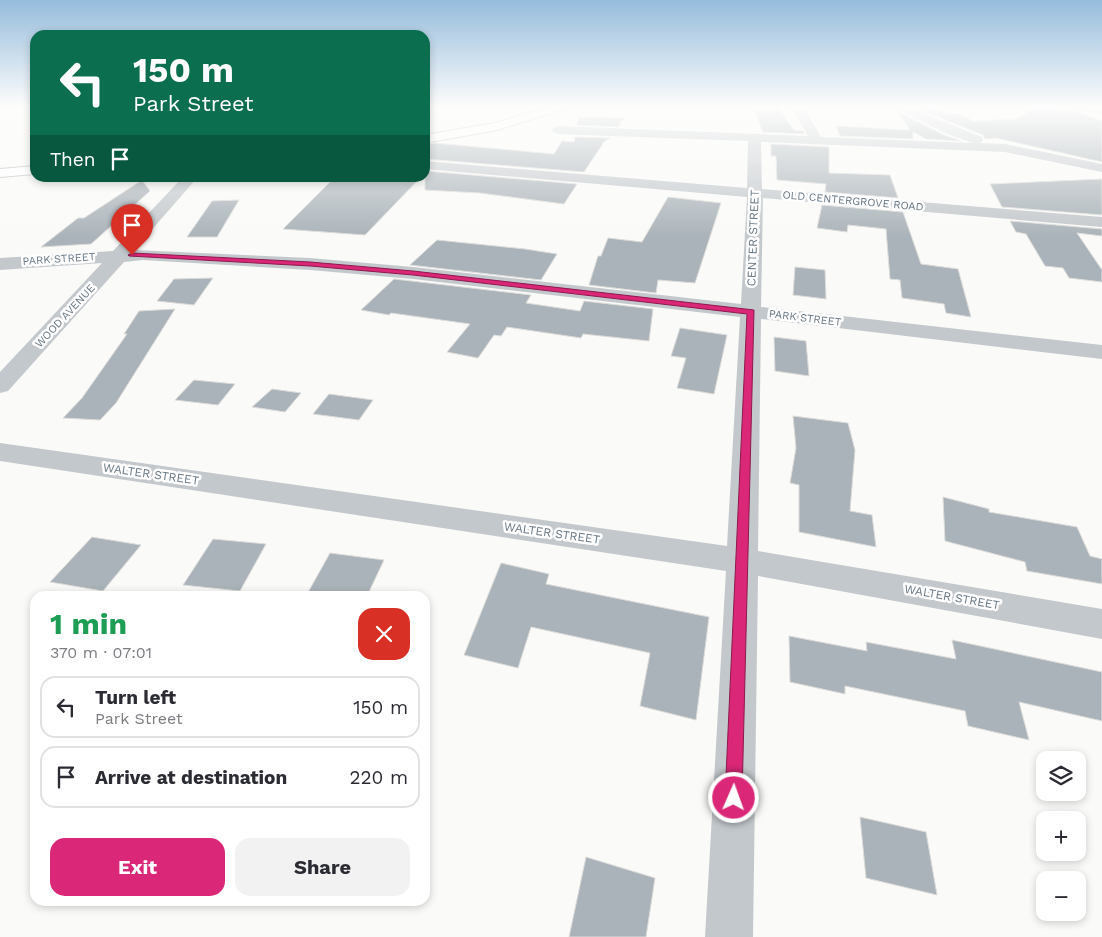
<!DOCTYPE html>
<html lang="en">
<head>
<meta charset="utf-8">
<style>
	:root { --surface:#fff; --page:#f2f2f3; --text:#2b2b33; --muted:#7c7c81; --line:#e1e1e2; --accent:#db2777 }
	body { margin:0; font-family:"Work Sans",sans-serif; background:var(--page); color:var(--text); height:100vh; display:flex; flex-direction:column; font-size:19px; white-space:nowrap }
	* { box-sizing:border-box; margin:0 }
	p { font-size:16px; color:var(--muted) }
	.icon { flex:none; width:28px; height:28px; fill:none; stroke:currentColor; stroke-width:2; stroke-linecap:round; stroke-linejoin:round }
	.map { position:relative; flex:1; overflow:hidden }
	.side { position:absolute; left:30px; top:591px; width:400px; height:315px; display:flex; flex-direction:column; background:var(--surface); border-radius:15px; box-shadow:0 2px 8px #0003 }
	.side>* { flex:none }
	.guide { position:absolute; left:30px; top:30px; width:400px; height:152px; border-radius:15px; box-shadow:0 2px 8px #0003; background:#0b6e4f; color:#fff; overflow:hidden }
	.fabs { position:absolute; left:1036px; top:751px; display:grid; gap:10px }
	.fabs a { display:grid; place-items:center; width:50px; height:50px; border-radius:10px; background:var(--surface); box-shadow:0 2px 8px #0003; font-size:25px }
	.pin { position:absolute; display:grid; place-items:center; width:42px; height:42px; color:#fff; margin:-51px -21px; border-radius:50% 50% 50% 0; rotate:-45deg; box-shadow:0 0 5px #0007 }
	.pin .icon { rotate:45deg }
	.me { position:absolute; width:55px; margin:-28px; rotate:2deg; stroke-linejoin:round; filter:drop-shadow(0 0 4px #0008) }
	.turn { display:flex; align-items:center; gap:18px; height:105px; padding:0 20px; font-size:22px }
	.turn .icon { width:65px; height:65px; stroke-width:2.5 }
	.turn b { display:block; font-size:35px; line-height:42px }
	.then { display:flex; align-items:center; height:48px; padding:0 20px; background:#0003; gap:10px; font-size:19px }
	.round { display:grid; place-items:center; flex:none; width:52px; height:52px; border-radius:15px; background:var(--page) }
	.overview { display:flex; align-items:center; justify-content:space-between; height:85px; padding:0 20px }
	h1 { font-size:30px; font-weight:700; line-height:38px; color:#1e9e55 }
	.primary-button { display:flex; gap:10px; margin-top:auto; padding:10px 20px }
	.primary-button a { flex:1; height:58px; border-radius:15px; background:var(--accent); color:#fff; font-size:20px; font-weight:700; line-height:58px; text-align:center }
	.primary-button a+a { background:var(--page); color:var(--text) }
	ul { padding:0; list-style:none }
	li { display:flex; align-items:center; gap:15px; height:62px; margin:0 10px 8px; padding:0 10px; border:2px solid var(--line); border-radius:15px }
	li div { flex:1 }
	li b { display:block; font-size:19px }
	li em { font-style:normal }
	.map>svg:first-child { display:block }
	.building { fill:#aab3b9; stroke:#dcdcda }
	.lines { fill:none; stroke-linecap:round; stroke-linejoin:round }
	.primary-casing { stroke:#b5babe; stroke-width:2 }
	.street { fill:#c3c8cc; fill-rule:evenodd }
	.primary { fill:#fff; fill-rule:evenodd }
	.route { fill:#db2777; stroke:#8e194d }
	.labels { text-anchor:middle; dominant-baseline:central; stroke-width:5; stroke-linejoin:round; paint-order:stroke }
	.far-street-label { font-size:11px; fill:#657683; stroke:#fff }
	.street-label { font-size:12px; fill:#657683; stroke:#fff }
</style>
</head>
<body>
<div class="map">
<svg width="1102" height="937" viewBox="0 0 1102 937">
	<rect width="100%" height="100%" fill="#fafaf8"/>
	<!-- building -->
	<g class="building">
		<path d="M 773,107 L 778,107 L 794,130 L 803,131 L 805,134 L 763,132 L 754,109 L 773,110 Z"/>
		<path d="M 913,107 L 933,107 L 947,114 L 957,113 L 973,121 L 1017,119 L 1037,107 L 1077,112 L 1102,121 L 1102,162 L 996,138 L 985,139 L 983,135 Z"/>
		<path d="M 897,111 L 944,135 L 961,141 L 926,139 L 913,132 L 913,139 L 840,136 L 836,126 L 910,130 Z"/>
		<path d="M 579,117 L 624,118 L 618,127 L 577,125 Z"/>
		<path d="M 575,137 L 610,138 L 604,142 L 584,172 L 425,159 L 425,145 L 435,143 L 554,154 L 562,141 L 574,142 Z"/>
		<path d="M 771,144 L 829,147 L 829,173 L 890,175 L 898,198 L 825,192 L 826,184 L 777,180 L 776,156 L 771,156 Z"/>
		<path d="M 425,171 L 577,184 L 564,204 L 480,193 L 425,190 Z"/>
		<path d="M 334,178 L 420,178 L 365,235 L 283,229 Z"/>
		<path d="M 1102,179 L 1102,215 L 1002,207 L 990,184 Z"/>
		<path d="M 142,180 L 150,191 L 91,244 L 41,247 L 78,218 L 84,218 Z"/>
		<path d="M 668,197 L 721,203 L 695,283 L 658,280 L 656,293 L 589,285 L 598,256 L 601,256 L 608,238 L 642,242 Z"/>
		<path d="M 239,200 L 217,237 L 187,237 L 212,201 Z"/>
		<path d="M 822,205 L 903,212 L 921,264 L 958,269 L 971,317 L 946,313 L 944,304 L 902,298 L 900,280 L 890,279 L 886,229 L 848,225 L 847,232 L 817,228 Z"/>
		<path d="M 1010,221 L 1102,229 L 1102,236 L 1077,233 L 1102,270 L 1102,282 L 1069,278 L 1063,268 L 1045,266 L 1026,234 L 1016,232 Z"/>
		<path d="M 437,240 L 525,249 L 557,254 L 541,280 L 410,265 Z"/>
		<path d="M 795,267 L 825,270 L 826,299 L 793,295 Z"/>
		<path d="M 213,278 L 194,305 L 157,301 L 174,279 Z"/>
		<path d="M 394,279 L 531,295 L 526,303 L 580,311 L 584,301 L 653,309 L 649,341 L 583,334 L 581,338 L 507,327 L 501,336 L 494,335 L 478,358 L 447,352 L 470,324 L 391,313 L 389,315 L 361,310 Z"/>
		<path d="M 175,309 L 116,403 L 100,420 L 63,418 L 82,398 L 127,334 L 124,334 L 139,311 Z"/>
		<path d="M 680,328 L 727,335 L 714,394 L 677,388 L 686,358 L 671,356 Z"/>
		<path d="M 774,337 L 806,341 L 809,376 L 775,371 Z"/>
		<path d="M 194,380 L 235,384 L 218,405 L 175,400 Z"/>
		<path d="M 272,389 L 301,393 L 285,412 L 252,407 Z"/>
		<path d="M 329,394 L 373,400 L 359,420 L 313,414 Z"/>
		<path d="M 793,416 L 848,423 L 855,450 L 850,511 L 872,515 L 876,547 L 799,532 L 799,485 L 790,483 L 796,448 Z"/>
		<path d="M 943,497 L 989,509 L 989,512 L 1077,527 L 1090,556 L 1102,559 L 1102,584 L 1027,571 L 1025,562 L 945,541 Z"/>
		<path d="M 92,537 L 141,545 L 103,591 L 50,582 Z"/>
		<path d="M 213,539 L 266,544 L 240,591 L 183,585 Z"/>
		<path d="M 330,553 L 384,560 L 367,596 L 306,596 Z"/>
		<path d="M 501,563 L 549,574 L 546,584 L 709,617 L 696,720 L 640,706 L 650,653 L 531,627 L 518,668 L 464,655 Z"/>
		<path d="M 789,636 L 867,651 L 866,642 L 956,659 L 952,640 L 1102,672 L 1102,721 L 1019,702 L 1029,740 L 968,726 L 965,711 L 845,686 L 845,694 L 790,682 Z"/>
		<path d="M 860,817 L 926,832 L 937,895 L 866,878 Z"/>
		<path d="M 586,857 L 655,878 L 646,937 L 569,937 Z"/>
	</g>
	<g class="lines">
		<defs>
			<g id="primary">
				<path d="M 549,107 L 567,107 L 565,109 L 497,130 L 425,143 L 425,135 L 495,123 Z"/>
				<path d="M 35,166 L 35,174 L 0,177 L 0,169 Z"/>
			</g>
		</defs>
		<!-- primary casing -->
		<use href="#primary" class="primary-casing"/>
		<!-- street -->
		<g class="street">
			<path d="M 791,107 L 803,107 L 821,137 L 973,143 L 945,133 L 893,107 L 908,107 L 982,137 L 983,140 L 980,143 L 1005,144 L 1102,164 L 1102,172 L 1005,152 L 761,142 L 762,189 L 1102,217 L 1102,227 L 763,198 L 761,307 L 1102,345 L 1102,359 L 761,319 L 758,551 L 1102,609 L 1102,639 L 758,576 L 753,937 L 705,937 L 726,571 L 0,461 L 0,443 L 727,546 L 740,317 L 413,279 L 310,270 L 143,260 L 124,262 L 8,391 L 0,393 L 0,372 L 102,263 L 0,270 L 0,258 L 113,251 L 182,178 L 197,178 L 134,250 L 310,258 L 413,267 L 741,304 L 747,197 L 425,169 L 425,161 L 747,188 L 748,141 L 557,134 L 551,130 L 557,126 L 808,136 Z"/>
			<path d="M 1072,107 L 1102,109 L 1102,115 L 1074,109 Z"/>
		</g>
		<!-- primary -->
		<use href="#primary" class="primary"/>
	</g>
	<!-- sky -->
	<linearGradient id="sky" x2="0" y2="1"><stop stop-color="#96bcdc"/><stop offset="0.45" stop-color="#fdfdfc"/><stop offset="1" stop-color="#fdfdfc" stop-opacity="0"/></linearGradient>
	<rect width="1102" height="238" fill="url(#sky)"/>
	<!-- route -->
	<path class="route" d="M 132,253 L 310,262 L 413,271 L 754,310 L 742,798 L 740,805 L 734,807 L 728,805 L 725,798 L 747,314 L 413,275 L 310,266 L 129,256 L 128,255 Z"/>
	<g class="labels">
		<!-- far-street labels -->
		<g class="far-street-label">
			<text transform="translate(853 201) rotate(5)">OLD CENTERGROVE ROAD</text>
			<text transform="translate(59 259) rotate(-4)">PARK STREET</text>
			<text transform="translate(65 316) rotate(-47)">WOOD AVENUE</text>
			<text transform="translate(805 318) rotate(7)">PARK STREET</text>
		</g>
		<!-- street labels -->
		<g class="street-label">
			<text transform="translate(753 238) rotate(-88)">CENTER STREET</text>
			<text transform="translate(151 474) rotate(8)">WALTER STREET</text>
			<text transform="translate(552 533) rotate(8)">WALTER STREET</text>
			<text transform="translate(952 597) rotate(10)">WALTER STREET</text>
		</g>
	</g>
</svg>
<div class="fabs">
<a><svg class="icon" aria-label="layers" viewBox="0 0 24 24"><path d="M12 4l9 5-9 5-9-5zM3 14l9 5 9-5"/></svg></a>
<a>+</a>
<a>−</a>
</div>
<div class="pin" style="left:132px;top:255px;background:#d93025"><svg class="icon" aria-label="arrive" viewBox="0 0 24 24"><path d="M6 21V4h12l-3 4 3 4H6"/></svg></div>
<svg class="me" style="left:734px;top:798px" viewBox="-20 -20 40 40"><circle r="17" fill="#db2777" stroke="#fff" stroke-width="3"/><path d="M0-11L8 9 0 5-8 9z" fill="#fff"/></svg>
<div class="guide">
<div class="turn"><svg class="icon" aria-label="left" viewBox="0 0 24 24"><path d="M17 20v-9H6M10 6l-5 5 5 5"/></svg><div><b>150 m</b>Park Street</div></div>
<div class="then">Then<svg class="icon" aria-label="arrive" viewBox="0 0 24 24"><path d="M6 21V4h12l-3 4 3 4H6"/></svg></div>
</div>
<section class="side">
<div class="overview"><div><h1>1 min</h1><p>370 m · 07:01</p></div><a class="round" style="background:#d93025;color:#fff"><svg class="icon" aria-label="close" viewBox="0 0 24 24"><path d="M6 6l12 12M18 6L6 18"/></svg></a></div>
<ul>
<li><svg class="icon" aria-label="left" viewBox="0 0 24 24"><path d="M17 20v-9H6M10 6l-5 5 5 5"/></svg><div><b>Turn left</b><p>Park Street</p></div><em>150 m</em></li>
<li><svg class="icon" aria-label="arrive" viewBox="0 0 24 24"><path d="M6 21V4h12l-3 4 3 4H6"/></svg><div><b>Arrive at destination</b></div><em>220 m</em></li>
</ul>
<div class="primary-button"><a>Exit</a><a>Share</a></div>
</section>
</div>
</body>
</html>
